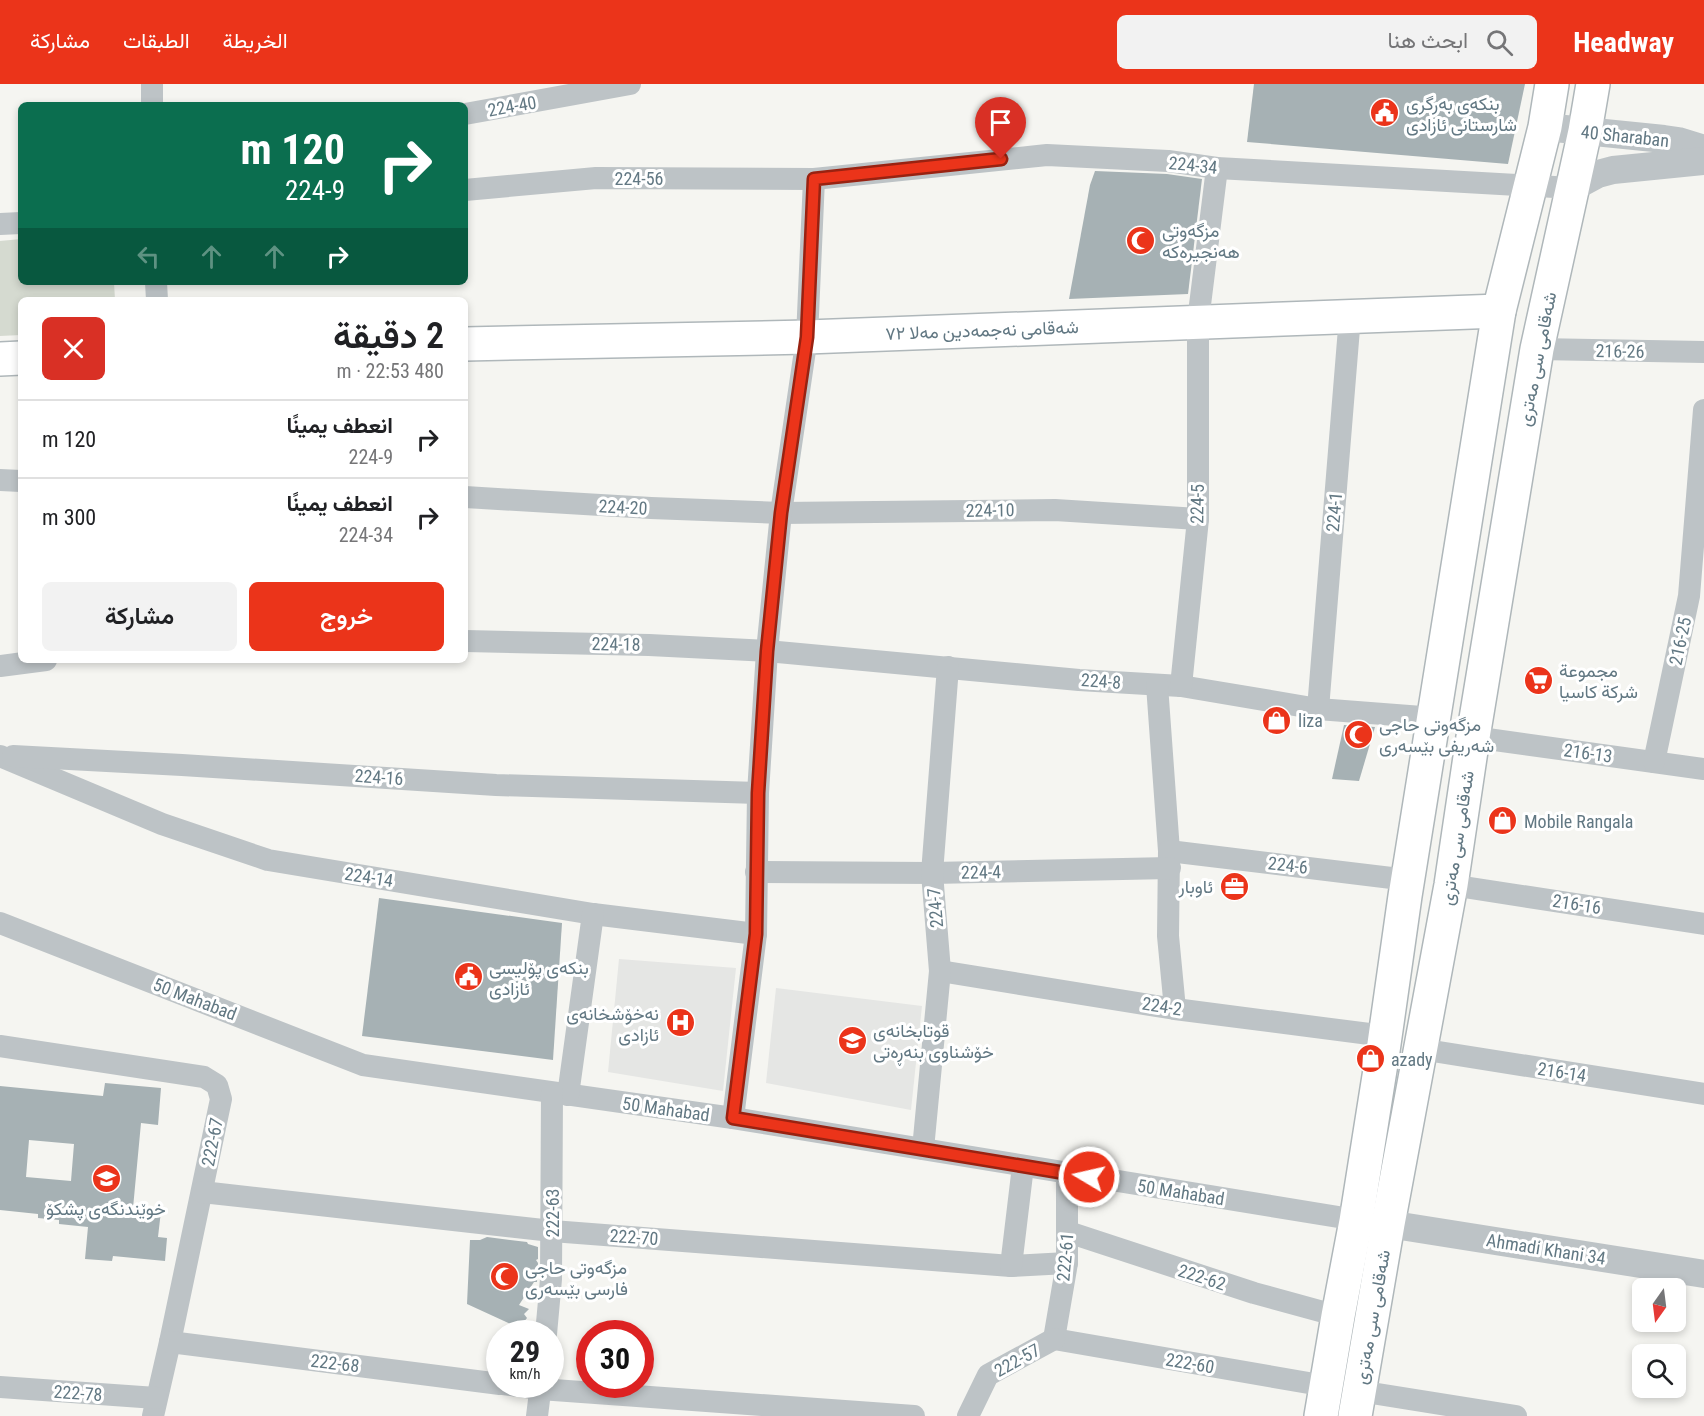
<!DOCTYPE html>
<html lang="ar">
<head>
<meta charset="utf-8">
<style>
	:root { --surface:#fff; --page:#f2f2f2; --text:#202124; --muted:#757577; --line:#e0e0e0; --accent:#eb341a }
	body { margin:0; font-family:"Roboto Condensed",Vazirmatn,sans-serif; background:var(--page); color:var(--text); direction:rtl; height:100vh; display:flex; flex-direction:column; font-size:22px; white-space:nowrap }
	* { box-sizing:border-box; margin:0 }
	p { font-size:20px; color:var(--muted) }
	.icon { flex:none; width:33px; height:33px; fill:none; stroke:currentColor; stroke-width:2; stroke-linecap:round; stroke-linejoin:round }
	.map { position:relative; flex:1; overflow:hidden; direction:ltr }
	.sheet { position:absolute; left:18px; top:213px; width:450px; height:366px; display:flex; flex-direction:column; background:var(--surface); border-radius:9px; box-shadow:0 3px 9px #0003; direction:rtl }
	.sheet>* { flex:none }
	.hud { position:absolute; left:18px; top:18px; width:450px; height:183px; border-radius:9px; box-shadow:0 3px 9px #0003; direction:rtl; background:#0b6e4f; color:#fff; overflow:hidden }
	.needle { width:39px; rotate:194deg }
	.tools { position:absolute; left:1632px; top:1194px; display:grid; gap:12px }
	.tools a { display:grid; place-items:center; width:54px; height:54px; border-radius:9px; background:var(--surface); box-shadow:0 3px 9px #0003; font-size:30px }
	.speed { position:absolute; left:486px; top:1236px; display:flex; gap:12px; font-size:30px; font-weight:700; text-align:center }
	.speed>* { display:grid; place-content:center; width:78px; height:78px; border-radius:50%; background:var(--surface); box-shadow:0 3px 9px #0003; line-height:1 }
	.speed small { font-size:15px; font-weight:400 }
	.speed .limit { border:9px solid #d22; background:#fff; color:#111 }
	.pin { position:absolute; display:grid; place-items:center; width:51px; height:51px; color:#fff; margin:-62px -26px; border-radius:50% 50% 50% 0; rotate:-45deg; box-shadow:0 0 6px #0007 }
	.pin .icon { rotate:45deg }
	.me { position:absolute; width:66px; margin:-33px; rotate:279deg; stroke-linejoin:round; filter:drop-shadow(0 0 4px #0008) }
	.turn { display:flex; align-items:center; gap:21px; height:126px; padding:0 24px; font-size:27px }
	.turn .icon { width:78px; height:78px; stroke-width:2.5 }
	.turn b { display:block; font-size:42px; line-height:51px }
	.lanes { display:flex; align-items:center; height:57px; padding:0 24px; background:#0003; justify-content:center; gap:30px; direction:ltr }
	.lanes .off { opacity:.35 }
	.round { display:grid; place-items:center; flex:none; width:63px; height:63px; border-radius:9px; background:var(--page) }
	.overview { display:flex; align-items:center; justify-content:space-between; height:102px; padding:0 24px }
	h1 { font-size:36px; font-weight:600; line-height:45px }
	.button { display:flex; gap:12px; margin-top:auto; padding:12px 24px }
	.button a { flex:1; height:69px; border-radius:9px; background:var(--accent); color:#fff; font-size:24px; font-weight:600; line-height:69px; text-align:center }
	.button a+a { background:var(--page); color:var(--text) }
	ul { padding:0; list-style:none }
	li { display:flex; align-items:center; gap:18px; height:78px; padding:0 24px; border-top:2px solid var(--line) }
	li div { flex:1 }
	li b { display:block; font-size:22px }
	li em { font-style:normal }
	header { display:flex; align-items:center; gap:36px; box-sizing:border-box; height:84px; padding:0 30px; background:var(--accent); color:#fff }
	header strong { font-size:28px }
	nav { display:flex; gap:33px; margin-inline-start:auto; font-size:21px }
	.search { width:420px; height:54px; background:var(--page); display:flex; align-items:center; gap:15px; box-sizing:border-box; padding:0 21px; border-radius:9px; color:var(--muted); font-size:22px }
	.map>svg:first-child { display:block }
	.built { fill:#e5e6e4 }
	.green { fill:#d5dad0 }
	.building { fill:#a6b1b4; fill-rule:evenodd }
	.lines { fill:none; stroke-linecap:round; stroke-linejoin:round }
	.secondary-casing { stroke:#afb7ba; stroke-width:36 }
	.minor { stroke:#bdc3c6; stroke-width:22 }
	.tertiary { stroke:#bdc3c6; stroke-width:28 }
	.secondary { stroke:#fff; stroke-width:33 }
	.route-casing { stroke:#921; stroke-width:15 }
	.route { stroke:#eb341a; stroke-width:10 }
	.labels { text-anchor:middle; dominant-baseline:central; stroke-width:6; stroke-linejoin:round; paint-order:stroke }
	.poi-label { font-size:18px; fill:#627883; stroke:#fff; text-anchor:start }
	.street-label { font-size:18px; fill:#627883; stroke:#fff }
</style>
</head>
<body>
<header>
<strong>Headway</strong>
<div class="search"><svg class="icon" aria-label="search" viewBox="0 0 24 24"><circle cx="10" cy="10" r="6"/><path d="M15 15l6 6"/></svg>ابحث هنا</div>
<nav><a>الخريطة</a><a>الطبقات</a><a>مشاركة</a></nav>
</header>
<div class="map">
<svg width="1704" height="1332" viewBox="0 0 1704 1332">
	<rect width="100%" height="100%" fill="#f5f5f1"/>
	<!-- built -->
	<g class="built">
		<path d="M 619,875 L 736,884 L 723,1007 L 608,988 Z"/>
		<path d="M 776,904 L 922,922 L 911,1026 L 766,999 Z"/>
	</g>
	<!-- green -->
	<path class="green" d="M 21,155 L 21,198 L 114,198 L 115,216 L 21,216 L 21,251 L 0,252 L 0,157 Z"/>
	<!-- building -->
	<g class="building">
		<path d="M 1254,0 L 1525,0 L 1508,80 L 1247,58 Z"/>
		<path d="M 1095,87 L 1167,90 L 1202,95 L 1188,210 L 1069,215 L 1090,101 Z"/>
		<path d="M 1344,641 L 1375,643 L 1359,697 L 1332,695 Z"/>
		<path d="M 379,814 L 562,839 L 553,976 L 362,952 Z"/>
		<path d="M 105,999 L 161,1004 L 158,1041 L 141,1039 L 133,1124 L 161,1127 L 158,1153 L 167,1154 L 165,1177 L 113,1172 L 112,1177 L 85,1175 L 88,1143 L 59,1140 L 59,1136 L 38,1134 L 38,1130 L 0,1126 L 0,1002 L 103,1012 ZM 29,1056 L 74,1060 L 71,1097 L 26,1093 Z"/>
		<path d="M 487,1153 L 527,1158 L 528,1160 L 538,1163 L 538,1175 L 536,1176 L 538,1179 L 537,1198 L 534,1198 L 519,1221 L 529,1225 L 524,1230 L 527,1234 L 519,1244 L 467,1220 L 470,1156 L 480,1156 Z"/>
	</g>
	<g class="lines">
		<defs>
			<g id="secondary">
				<path d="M 465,260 L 807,253 L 1499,227"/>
				<path d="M 0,275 L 21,274"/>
				<path d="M 1321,1332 L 1338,1232 L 1356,1137 L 1383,967 L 1405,812 L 1499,227 L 1545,43 L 1552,0"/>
				<path d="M 1355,1332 L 1388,1140 L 1451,801 L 1473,653 L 1537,265 L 1585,47 L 1593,0"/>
			</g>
		</defs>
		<!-- secondary casing -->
		<use href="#secondary" class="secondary-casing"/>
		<!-- minor -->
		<g class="minor">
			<path d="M 152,0 L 152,21"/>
			<path d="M 465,30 L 630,0"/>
			<path d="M 465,106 L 596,94 L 814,95 L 1047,71 L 1168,77 L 1217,84 L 1572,104"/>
			<path d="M 0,140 L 21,139"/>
			<path d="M 156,198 L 157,216"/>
			<path d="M 1537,265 L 1704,268"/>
			<path d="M 0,396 L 21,397"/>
			<path d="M 465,413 L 651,424 L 781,429 L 1055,426 L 1198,435"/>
			<path d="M 465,557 L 649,561 L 767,567 L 1079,596 L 1181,602 L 1318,625 L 1435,634"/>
			<path d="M 0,582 L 46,576"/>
			<path d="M 1157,601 L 1169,767 L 1168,852 L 1175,925"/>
			<path d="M 1181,602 L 1198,435 L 1198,237 L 1217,84"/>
			<path d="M 1318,625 L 1350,232"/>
			<path d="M 1473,653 L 1704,685"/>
			<path d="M 0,672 L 162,740 L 268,776 L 593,830 L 756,850"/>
			<path d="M 13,672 L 182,681 L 496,701 L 758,709"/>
			<path d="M 1654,678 L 1689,512 L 1704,326"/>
			<path d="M 1169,767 L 1408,796"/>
			<path d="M 756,788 L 932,789 L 1170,784"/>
			<path d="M 1451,801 L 1704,840"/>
			<path d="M 0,839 L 363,981 L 733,1034 L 1369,1138"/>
			<path d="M 940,887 L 1175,925 L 1385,952"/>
			<path d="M 0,962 L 204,993 L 217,1001 L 221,1015 L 170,1258 L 153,1332"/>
			<path d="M 1420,965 L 1704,1010"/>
			<path d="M 568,1011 L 593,830"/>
			<path d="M 733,1034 L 756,850 L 758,709 L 767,567 L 781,429 L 807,253 L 814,95"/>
			<path d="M 923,1065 L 940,887 L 932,789 L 948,583"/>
			<path d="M 202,1108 L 552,1147 L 1011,1182 L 1067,1179"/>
			<path d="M 1068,1148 L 1254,1209 L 1338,1232"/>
			<path d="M 1011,1182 L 1023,1082"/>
			<path d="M 546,1250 L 551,1195 L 552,1009"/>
			<path d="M 1054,1255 L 1326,1302"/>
			<path d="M 1054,1255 L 1067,1179 L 1067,1089"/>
			<path d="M 170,1258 L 500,1300"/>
			<path d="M 503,1300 L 540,1305 L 914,1332"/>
			<path d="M 0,1303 L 156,1314"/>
			<path d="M 1359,1307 L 1516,1332"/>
			<path d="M 537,1332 L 541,1300"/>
			<path d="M 968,1332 L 988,1291 L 1054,1255"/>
		</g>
		<!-- tertiary -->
		<g class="tertiary">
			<path d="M 1545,43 L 1664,55 L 1678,57 L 1704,65"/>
			<path d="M 1572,104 L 1598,90 L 1613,86 L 1704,77"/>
			<path d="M 1388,1140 L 1704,1190"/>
		</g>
		<!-- secondary -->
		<use href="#secondary" class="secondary"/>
	</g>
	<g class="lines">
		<defs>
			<path id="route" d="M 1001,75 L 814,95 L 807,253 L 781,429 L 767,567 L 758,709 L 756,850 L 733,1034 L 1089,1093"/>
		</defs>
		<!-- route casing -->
		<use href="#route" class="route-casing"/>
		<!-- route -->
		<use href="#route" class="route"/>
	</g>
	<!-- icons -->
	<defs>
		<symbol id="civic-disc" viewBox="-11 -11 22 22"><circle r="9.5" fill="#eb341a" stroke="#fff"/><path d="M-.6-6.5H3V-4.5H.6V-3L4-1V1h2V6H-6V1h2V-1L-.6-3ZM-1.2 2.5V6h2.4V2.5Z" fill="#fff"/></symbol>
		<symbol id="mosque-disc" viewBox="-11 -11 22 22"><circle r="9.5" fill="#eb341a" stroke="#fff"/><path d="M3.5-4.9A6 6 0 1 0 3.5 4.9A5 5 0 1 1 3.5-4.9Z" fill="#fff"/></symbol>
		<symbol id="supermarket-disc" viewBox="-11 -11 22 22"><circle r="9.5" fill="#eb341a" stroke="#fff"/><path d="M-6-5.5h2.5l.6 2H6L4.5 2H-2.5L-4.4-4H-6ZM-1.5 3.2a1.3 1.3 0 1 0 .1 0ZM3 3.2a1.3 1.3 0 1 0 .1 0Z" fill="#fff"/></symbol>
		<symbol id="shop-disc" viewBox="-11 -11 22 22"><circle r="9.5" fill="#eb341a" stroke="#fff"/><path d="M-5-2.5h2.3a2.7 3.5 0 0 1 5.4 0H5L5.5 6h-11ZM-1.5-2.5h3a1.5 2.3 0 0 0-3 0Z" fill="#fff"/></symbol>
		<symbol id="office-disc" viewBox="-11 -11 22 22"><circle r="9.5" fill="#eb341a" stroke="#fff"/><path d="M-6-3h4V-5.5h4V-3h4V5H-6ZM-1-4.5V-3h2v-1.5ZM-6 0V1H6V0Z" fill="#fff"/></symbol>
		<symbol id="hospital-disc" viewBox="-11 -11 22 22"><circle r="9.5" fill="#eb341a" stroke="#fff"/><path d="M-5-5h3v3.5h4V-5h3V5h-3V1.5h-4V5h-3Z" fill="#fff"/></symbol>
		<symbol id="school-disc" viewBox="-11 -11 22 22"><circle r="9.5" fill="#eb341a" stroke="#fff"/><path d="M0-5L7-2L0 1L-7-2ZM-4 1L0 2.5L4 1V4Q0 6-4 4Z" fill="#fff"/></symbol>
	</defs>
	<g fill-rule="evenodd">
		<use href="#civic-disc" x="1368" y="12" width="33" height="33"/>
		<use href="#mosque-disc" x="1124" y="140" width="33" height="33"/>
		<use href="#supermarket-disc" x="1522" y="580" width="33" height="33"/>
		<use href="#shop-disc" x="1260" y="620" width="33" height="33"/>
		<use href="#mosque-disc" x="1342" y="634" width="33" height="33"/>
		<use href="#shop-disc" x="1486" y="720" width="33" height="33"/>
		<use href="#office-disc" x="1218" y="786" width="33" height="33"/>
		<use href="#civic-disc" x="452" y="876" width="33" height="33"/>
		<use href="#hospital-disc" x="664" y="922" width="33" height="33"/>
		<use href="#school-disc" x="836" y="940" width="33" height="33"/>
		<use href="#shop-disc" x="1354" y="958" width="33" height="33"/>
		<use href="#school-disc" x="90" y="1078" width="33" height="33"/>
		<use href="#mosque-disc" x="488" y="1176" width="33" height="33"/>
	</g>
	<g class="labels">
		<!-- poi labels -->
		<g class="poi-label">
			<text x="1406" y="19">بنکەی بەرگری<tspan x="1406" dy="21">شارستانی ئازادی</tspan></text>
			<text x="1162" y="146">مزگەوتی<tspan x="1162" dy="21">ھەنجیرەکە</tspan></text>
			<text x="1559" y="586">مجموعة<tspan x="1559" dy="21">شرکة کاسیا</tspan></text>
			<text x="1298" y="636">liza</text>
			<text x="1379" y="640">مزگەوتی حاجی<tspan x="1379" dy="21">شەریفی بێسەری</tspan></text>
			<text x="1524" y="737">Mobile Rangala</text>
			<text x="1213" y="802" text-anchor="end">ئاوبار</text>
			<text x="489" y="883">بنکەی پۆلیسی<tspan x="489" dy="21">ئازادی</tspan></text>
			<text x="659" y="929" text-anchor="end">نەخۆشخانەی<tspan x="659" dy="21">ئازادی</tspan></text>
			<text x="873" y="946">قوتابخانەی<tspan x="873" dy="21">خۆشناوی بنەڕەتی</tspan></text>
			<text x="1391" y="975">azady</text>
			<text x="106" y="1124" text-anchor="middle">خوێندنگەی پشکۆ</text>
			<text x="525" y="1183">مزگەوتی حاجی<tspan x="525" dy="21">فارسی بێسەری</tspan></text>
		</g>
		<!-- street labels -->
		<g class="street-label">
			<text transform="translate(512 22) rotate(-10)">224-40</text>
			<text transform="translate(1625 52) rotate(6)">40 Sharaban</text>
			<text transform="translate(1193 81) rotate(6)">224-34</text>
			<text x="639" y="94">224-56</text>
			<text transform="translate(982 246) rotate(-2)">شەقامی نەجمەدین مەلا ٧٢</text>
			<text transform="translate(1620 267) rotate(1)">216-26</text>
			<text transform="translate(1537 275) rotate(-79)">شەقامی سی مەتری</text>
			<text transform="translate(1197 420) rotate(-89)">224-5</text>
			<text transform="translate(623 423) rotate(3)">224-20</text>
			<text transform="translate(990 426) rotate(-1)">224-10</text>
			<text transform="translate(1334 428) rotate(-85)">224-1</text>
			<text transform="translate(1680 557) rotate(-78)">216-25</text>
			<text transform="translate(616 560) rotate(1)">224-18</text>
			<text transform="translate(1101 597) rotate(4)">224-8</text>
			<text transform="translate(1588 669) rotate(8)">216-13</text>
			<text transform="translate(379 693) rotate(4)">224-16</text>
			<text transform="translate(1457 754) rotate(-81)">شەقامی سی مەتری</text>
			<text transform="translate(1288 781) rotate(7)">224-6</text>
			<text transform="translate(981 788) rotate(-1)">224-4</text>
			<text transform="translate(369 793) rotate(9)">224-14</text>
			<text transform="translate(1577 820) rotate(9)">216-16</text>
			<text transform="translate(935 824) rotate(-95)">224-7</text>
			<text transform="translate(195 915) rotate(21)">50 Mahabad</text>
			<text transform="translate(1162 922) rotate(9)">224-2</text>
			<text transform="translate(1562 988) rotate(9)">216-14</text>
			<text transform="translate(666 1025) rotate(8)">50 Mahabad</text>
			<text transform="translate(212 1058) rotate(-79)">222-67</text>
			<text transform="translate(1181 1108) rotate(9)">50 Mahabad</text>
			<text transform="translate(552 1129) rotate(-90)">222-63</text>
			<text transform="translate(634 1153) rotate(4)">222-70</text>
			<text transform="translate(1546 1165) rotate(9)">Ahmadi Khani 34</text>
			<text transform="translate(1065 1173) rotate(-85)">222-61</text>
			<text transform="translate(1202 1193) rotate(18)">222-62</text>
			<text transform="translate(1372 1233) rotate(-80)">شەقامی سی مەتری</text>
			<text transform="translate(1017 1276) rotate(-29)">222-57</text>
			<text transform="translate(335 1279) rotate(7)">222-68</text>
			<text transform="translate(1190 1279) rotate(10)">222-60</text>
			<text transform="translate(78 1309) rotate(4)">222-78</text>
		</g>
	</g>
</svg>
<div class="tools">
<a><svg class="needle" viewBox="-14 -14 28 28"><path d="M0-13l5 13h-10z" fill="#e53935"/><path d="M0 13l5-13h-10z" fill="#757577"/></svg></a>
<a><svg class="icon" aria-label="search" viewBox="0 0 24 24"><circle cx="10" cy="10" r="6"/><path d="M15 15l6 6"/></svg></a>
</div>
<div class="speed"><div>29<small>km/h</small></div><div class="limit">30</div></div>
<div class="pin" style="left:1001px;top:75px;background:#d93025"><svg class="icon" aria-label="arrive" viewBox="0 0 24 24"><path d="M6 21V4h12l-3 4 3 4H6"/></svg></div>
<svg class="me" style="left:1089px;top:1093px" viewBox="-20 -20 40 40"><circle r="17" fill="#eb341a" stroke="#fff" stroke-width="3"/><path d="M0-11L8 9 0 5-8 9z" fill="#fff"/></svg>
<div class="hud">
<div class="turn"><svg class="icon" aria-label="right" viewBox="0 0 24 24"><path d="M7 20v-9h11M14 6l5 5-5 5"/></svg><div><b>120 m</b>224-9</div></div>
<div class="lanes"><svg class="icon off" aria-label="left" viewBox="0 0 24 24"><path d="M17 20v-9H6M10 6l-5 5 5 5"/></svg><svg class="icon off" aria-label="ahead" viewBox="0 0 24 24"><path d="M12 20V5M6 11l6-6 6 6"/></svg><svg class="icon off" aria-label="ahead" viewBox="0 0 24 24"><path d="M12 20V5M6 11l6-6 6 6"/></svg><svg class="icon" aria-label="right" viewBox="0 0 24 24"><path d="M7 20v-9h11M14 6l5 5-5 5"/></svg></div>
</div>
<section class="sheet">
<div class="overview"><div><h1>2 دقيقة</h1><p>480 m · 22:53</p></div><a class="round" style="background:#d93025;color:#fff"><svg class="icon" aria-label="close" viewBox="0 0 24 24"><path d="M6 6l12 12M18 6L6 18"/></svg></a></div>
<ul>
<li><svg class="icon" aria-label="right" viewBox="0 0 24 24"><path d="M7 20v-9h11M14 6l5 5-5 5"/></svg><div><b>انعطف يمينًا</b><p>224-9</p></div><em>120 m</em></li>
<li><svg class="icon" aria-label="right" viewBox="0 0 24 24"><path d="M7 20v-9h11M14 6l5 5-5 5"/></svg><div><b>انعطف يمينًا</b><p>224-34</p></div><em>300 m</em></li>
</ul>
<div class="button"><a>خروج</a><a>مشاركة</a></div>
</section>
</div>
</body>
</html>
